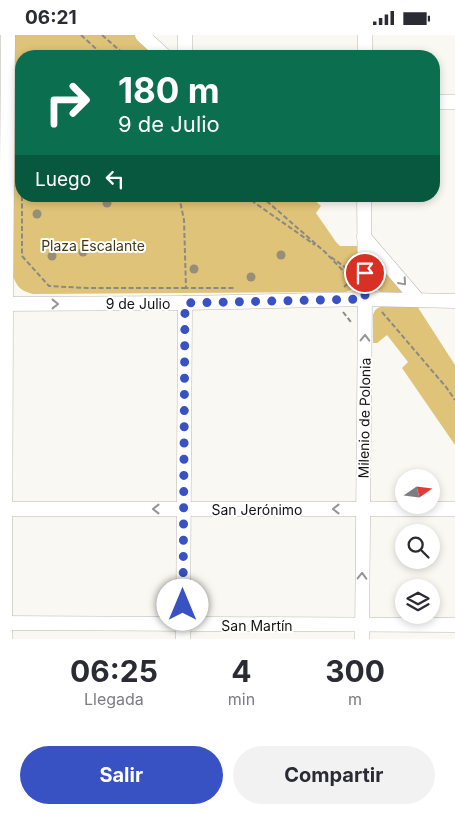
<!DOCTYPE html>
<html lang="es">
<head>
<meta charset="utf-8">
<style>
	:root { --surface:#fff; --page:#f2f2f3; --text:#2b2b33; --muted:#7c7c81; --accent:#3851c3 }
	body { margin:0; font-family:Inter,sans-serif; background:var(--page); color:var(--text); height:100vh; display:flex; flex-direction:column; font-size:19px; white-space:nowrap }
	* { box-sizing:border-box; margin:0 }
	p { font-size:16px; color:var(--muted) }
	.icon { flex:none; width:28px; height:28px; fill:none; stroke:currentColor; stroke-width:2; stroke-linecap:round; stroke-linejoin:round }
	.map { position:relative; height:604px; overflow:hidden }
	.drawer { display:flex; flex-direction:column; background:var(--surface); flex:1 }
	.drawer>* { flex:none }
	.banner { position:absolute; left:15px; top:15px; width:425px; height:152px; border-radius:20px; box-shadow:0 2px 8px #0003; background:#0b6e4f; color:#fff; overflow:hidden }
	.needle { width:32px; rotate:76deg }
	.tools { position:absolute; left:395px; top:434px; display:grid; gap:10px }
	.tools a { display:grid; place-items:center; width:45px; height:45px; border-radius:50%; background:var(--surface); box-shadow:0 2px 8px #0003; font-size:25px }
	.pin { position:absolute; display:grid; place-items:center; width:42px; height:42px; color:#fff; margin:-21px; border:2px solid #fff; border-radius:50%; box-shadow:0 1px 5px #0007 }
	.me { position:absolute; width:55px; margin:-28px; rotate:0deg; stroke-linejoin:round; filter:drop-shadow(0 0 4px #0008) }
	.turn { display:flex; align-items:center; gap:18px; height:105px; padding:0 20px; font-size:22px }
	.turn .icon { width:65px; height:65px; stroke-width:2.5 }
	.turn b { display:block; font-size:35px; line-height:42px }
	.then { display:flex; align-items:center; height:48px; padding:0 20px; background:#0003; gap:10px; font-size:19px }
	.eta { display:flex; justify-content:space-evenly; align-items:center; height:85px; text-align:center }
	.eta b { font-size:30px; font-weight:700; line-height:35px }
	.action { display:flex; gap:10px; margin-top:auto; padding:10px 20px }
	.action a { flex:1; height:58px; border-radius:30px; background:var(--accent); color:#fff; font-size:20px; font-weight:700; line-height:58px; text-align:center }
	.action a+a { background:var(--page); color:var(--text) }
	.status { display:flex; justify-content:space-between; align-items:center; height:35px; padding:0 25px; background:var(--surface); direction:ltr }
	.status svg { height:14px; fill:currentColor }
	.map>svg:first-child { display:block }
	.green { fill:#dfc378 }
	.lines { fill:none; stroke-linecap:round; stroke-linejoin:round }
	.street-casing { stroke:#bab8b2; stroke-width:15 }
	.path { stroke:#8b8985; stroke-width:2; stroke-dasharray:5 2.5; stroke-linecap:butt }
	.street { stroke:#fff; stroke-width:14 }
	.tree { fill:#968e77 }
	.oneway { stroke:#959594 }
	.route { stroke:#3851c3; stroke-width:9; stroke-dasharray:0 16.2 }
	.labels { text-anchor:middle; dominant-baseline:central; stroke-width:4; stroke-linejoin:round; paint-order:stroke }
	.park-label { font-size:14px; fill:#443713; stroke:#fff }
	.street-label { font-size:14px; fill:#141312; stroke:#fff }
</style>
</head>
<body>
<div class="status"><b>06:21</b><svg viewBox="0 0 49 12"><path d="M0 12V9h3v3zM5 12V6h3v6zM10 12V3h3v9zM15 12V0h3v12zM26 1h20v11H26zM47 4h2v5h-2z"/></svg></div>
<div class="map">
<svg width="455" height="604" viewBox="0 0 455 604">
	<rect width="100%" height="100%" fill="#faf8f2"/>
	<!-- green -->
	<g class="green">
		<path d="M 13,0 L 136,0 L 160,21 L 21,21 L 21,161 L 310,161 L 321,171 L 316,178 L 336,207 L 340,211 L 358,211 C 358,219 361,240 358,247 C 356,253 351,255 346,257 L 33,259 C 19,255 17,252 12,238 Z"/>
		<path d="M 372,219 L 406,258 C 399,258 392,259 385,258 C 368,256 372,232 372,219 Z"/>
		<path d="M 383,271 L 417,271 L 455,330 L 455,410 L 402,333 L 408,327 L 387,300 L 377,308 L 373,308 L 373,280 C 375,274 377,273 383,271 Z"/>
	</g>
	<g class="lines">
		<defs>
			<g id="street">
				<path d="M 142,0 L 165,21"/>
				<path d="M 185,0 L 185,21"/>
				<path d="M 365,21 L 365,0"/>
				<path d="M 434,67 L 455,67"/>
				<path d="M 364,202 L 418,265"/>
				<path d="M 0,269 L 185,268 L 365,264 L 455,266"/>
				<path d="M 0,474 L 455,474"/>
				<path d="M 0,588 L 455,590"/>
				<path d="M 5,604 L 6,269 L 8,0"/>
				<path d="M 183,604 L 185,268"/>
				<path d="M 362,604 L 365,264 L 364,161"/>
			</g>
		</defs>
		<!-- street casing -->
		<use href="#street" class="street-casing"/>
		<!-- path -->
		<g class="path">
			<path d="M 81,0 L 104,21"/>
			<path d="M 102,0 L 126,21"/>
			<path d="M 21,98 L 21,121"/>
			<path d="M 22,161 L 22,221 L 49,251 L 87,253 L 186,253"/>
			<path d="M 88,161 L 97,166"/>
			<path d="M 179,161 L 184,185 L 186,253 L 235,253"/>
			<path d="M 245,161 L 315,210"/>
			<path d="M 261,161 L 325,217 L 351,244"/>
			<path d="M 331,222 L 353,238"/>
			<path d="M 344,252 L 352,245"/>
			<path d="M 343,277 L 351,287"/>
			<path d="M 382,277 L 446,352 L 455,365"/>
		</g>
		<!-- street -->
		<use href="#street" class="street"/>
	</g>
	<!-- trees -->
	<g class="tree">
		<circle cx="107" cy="168" r="4.5"/>
		<circle cx="37" cy="179" r="4.5"/>
		<circle cx="83" cy="217" r="4.5"/>
		<circle cx="281" cy="220" r="4.5"/>
		<circle cx="52" cy="221" r="4.5"/>
		<circle cx="194" cy="234" r="4.5"/>
		<circle cx="251" cy="242" r="4.5"/>
	</g>
	<!-- one-way arrows -->
	<defs><path id="oneway-chevron" d="M-2-3.5L2.5 0L-2 3.5" fill="none" stroke-width="1.6" stroke-linecap="round" stroke-linejoin="round" transform="scale(1.25)"/></defs>
	<g class="oneway">
		<use href="#oneway-chevron" transform="translate(403 247) rotate(49)"/>
		<use href="#oneway-chevron" transform="translate(55 269)"/>
		<use href="#oneway-chevron" transform="translate(365 303) rotate(-89)"/>
		<use href="#oneway-chevron" transform="translate(156 474) rotate(-180)"/>
		<use href="#oneway-chevron" transform="translate(336 474) rotate(180)"/>
		<use href="#oneway-chevron" transform="translate(362 541) rotate(-89)"/>
	</g>
	<g class="lines">
		<!-- route -->
		<path class="route" d="M 183,570 L 185,268 L 365,264 L 365,238"/>
	</g>
	<g class="labels">
		<!-- park labels -->
		<g class="park-label">
			<text x="93" y="210">Plaza Escalante</text>
		</g>
		<!-- street labels -->
		<g class="street-label">
			<text x="138" y="268">9 de Julio</text>
			<text transform="translate(364 383) rotate(-89)">Milenio de Polonia</text>
			<text x="257" y="474">San Jerónimo</text>
			<text x="257" y="590">San Martín</text>
		</g>
	</g>
</svg>
<div class="tools">
<a><svg class="needle" viewBox="-14 -14 28 28"><path d="M0-13l5 13h-10z" fill="#e53935"/><path d="M0 13l5-13h-10z" fill="#7c7c81"/></svg></a>
<a><svg class="icon" aria-label="search" viewBox="0 0 24 24"><circle cx="10" cy="10" r="6"/><path d="M15 15l6 6"/></svg></a>
<a><svg class="icon" aria-label="layers" viewBox="0 0 24 24"><path d="M12 4l9 5-9 5-9-5zM3 14l9 5 9-5"/></svg></a>
</div>
<div class="pin" style="left:365px;top:238px;background:#d93025"><svg class="icon" aria-label="arrive" viewBox="0 0 24 24"><path d="M6 21V4h12l-3 4 3 4H6"/></svg></div>
<svg class="me" style="left:183px;top:570px" viewBox="-20 -20 40 40"><circle r="19" fill="#fff"/><path d="M0-13L10 11 0 6-10 11z" fill="#3851c3"/></svg>
<div class="banner">
<div class="turn"><svg class="icon" aria-label="right" viewBox="0 0 24 24"><path d="M7 20v-9h11M14 6l5 5-5 5"/></svg><div><b>180 m</b>9 de Julio</div></div>
<div class="then">Luego<svg class="icon" aria-label="left" viewBox="0 0 24 24"><path d="M17 20v-9H6M10 6l-5 5 5 5"/></svg></div>
</div>
</div>
<section class="drawer">
<div class="eta">
<div><b>06:25</b><p>Llegada</p></div>
<div><b>4</b><p>min</p></div>
<div><b>300</b><p>m</p></div>
</div>
<div class="action"><a>Salir</a><a>Compartir</a></div>
</section>
</body>
</html>
